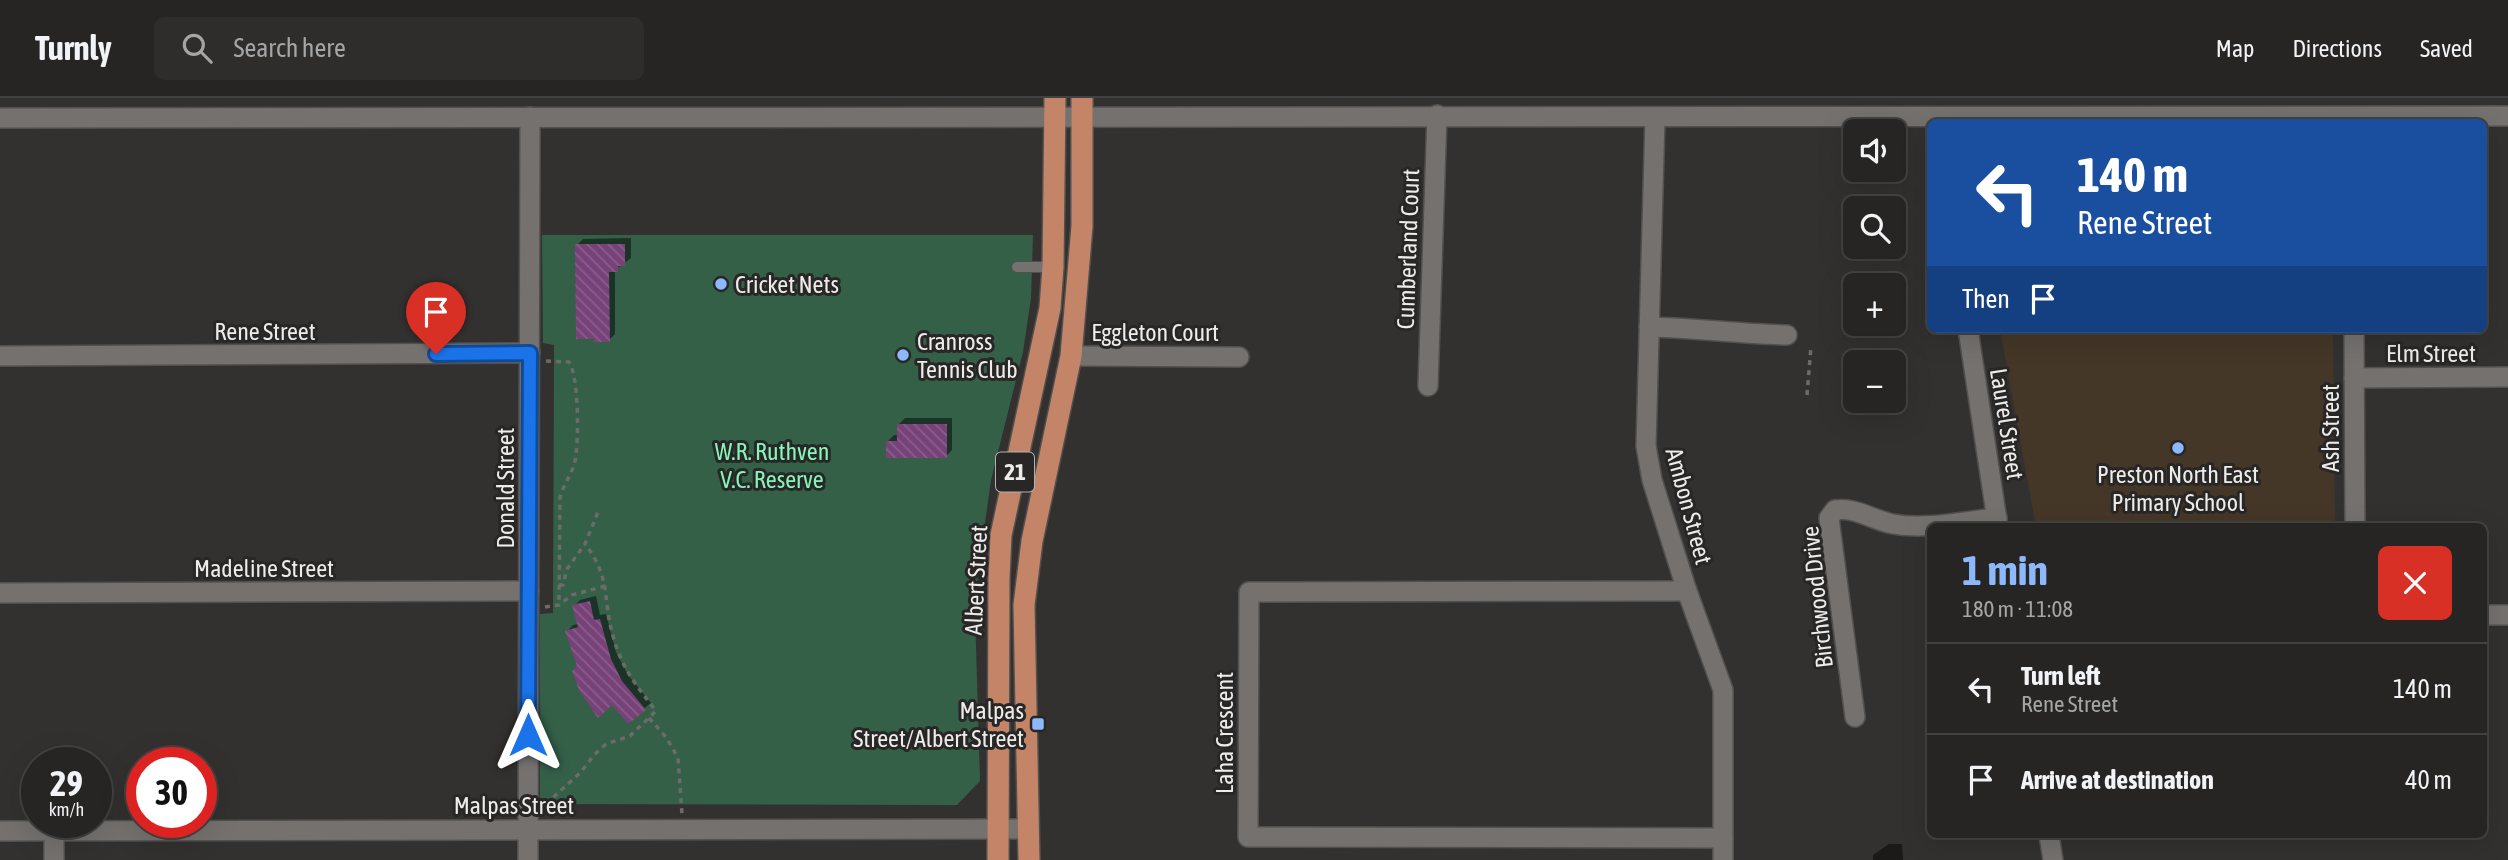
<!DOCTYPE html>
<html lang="en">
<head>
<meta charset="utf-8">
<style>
	:root { --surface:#262523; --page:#2e2d2b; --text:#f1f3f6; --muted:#a4a5a6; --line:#424241; --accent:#8db9fc }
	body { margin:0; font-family:"Asap Condensed",sans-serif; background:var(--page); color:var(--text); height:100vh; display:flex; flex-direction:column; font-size:26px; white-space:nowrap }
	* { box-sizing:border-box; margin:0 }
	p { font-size:23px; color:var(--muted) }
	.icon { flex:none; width:38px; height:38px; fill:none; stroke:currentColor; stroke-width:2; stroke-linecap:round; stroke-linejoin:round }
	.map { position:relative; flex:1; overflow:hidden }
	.panel { position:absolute; left:1927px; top:425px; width:560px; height:315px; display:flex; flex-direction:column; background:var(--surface); border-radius:10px; box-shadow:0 7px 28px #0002,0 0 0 2px var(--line) }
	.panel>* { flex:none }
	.hud { position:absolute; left:1927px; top:21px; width:560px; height:214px; border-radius:10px; box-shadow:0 7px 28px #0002,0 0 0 2px var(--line); background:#1a4fa0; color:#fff; overflow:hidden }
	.fabs { position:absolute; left:1843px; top:21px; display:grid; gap:14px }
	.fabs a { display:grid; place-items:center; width:63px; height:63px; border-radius:10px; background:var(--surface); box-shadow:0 7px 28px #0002,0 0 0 2px var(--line); font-size:35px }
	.speed { position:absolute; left:21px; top:649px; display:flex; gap:14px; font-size:35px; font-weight:700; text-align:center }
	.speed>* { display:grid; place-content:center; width:91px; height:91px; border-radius:50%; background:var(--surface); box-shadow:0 7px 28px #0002,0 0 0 2px var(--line); line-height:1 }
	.speed small { font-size:18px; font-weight:400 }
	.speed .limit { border:10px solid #d22; background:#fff; color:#111 }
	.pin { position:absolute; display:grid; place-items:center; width:60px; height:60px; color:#fff; margin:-72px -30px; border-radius:50% 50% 50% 0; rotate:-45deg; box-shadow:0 0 7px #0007 }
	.pin .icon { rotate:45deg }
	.me { position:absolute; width:77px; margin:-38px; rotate:0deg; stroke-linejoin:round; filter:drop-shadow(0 0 5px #0008) }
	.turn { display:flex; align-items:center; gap:24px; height:147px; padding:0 35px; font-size:32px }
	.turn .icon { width:91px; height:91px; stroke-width:2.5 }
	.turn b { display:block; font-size:49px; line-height:60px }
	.then { display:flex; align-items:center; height:66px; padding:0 35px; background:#0003; gap:14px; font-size:26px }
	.round { display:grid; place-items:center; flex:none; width:74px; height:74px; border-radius:10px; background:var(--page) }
	.headline { display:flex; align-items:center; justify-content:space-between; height:119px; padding:0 35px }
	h1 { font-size:42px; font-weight:700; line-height:52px; color:var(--accent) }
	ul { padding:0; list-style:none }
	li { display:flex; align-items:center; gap:21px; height:91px; padding:0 35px; border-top:2px solid var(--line) }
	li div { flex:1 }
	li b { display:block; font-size:26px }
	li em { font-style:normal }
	header { display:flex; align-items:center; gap:42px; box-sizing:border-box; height:98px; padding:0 35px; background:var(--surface); border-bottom:2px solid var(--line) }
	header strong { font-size:33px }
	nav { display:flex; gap:38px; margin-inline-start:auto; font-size:24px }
	.search { width:490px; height:63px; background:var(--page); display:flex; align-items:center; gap:18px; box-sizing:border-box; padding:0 24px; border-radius:10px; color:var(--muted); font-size:26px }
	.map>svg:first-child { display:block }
	.industrial { fill:#443728 }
	.park { fill:#346048 }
	.shadow { fill:#0007 }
	.building { fill:url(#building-back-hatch) }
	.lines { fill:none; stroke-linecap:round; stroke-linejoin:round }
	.service-casing { stroke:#52504e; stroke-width:12 }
	.minor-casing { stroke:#52504e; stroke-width:22 }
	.trunk-casing { stroke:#52504e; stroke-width:24 }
	.path { stroke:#6d6b69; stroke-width:3.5; stroke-dasharray:5 5; stroke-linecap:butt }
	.service { stroke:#74716f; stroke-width:10 }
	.minor { stroke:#74716f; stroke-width:19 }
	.trunk { stroke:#c48468; stroke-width:21 }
	.route-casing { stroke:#114b97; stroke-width:18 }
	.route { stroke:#1a73e8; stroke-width:12 }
	.poi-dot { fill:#8db9fc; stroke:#292725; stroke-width:2.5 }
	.labels { text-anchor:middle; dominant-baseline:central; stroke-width:6; stroke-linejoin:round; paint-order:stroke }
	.shield { fill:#292725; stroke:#b2b1af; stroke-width:2 }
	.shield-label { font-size:23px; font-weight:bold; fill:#edecea }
	.street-label { font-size:24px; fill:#edecea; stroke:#292725 }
	.poi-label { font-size:24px; fill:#edecea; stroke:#292725; text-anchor:start }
	.park-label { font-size:24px; fill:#85f6bb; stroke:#292725 }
</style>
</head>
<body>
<header>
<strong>Turnly</strong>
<div class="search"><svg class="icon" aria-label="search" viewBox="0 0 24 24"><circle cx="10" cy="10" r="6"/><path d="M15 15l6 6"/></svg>Search here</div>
<nav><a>Map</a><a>Directions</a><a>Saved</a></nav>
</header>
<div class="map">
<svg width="2508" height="762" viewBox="0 0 2508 762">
	<defs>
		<pattern id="building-back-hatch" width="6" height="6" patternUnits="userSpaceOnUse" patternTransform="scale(1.75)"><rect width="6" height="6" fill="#774278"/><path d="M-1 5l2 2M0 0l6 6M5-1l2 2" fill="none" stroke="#8b5d8b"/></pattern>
	</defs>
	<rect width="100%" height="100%" fill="#33312f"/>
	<!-- industrial -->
	<path class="industrial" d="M 2000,231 L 2333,231 L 2335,429 L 2036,429 Z"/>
	<!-- park -->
	<path class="park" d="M 542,137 L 1033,137 L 1031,200 L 1023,254 L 991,382 L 978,474 L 975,514 L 980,683 L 957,707 L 540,706 L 540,516 L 553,515 L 554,263 L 554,247 L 543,245 Z"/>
	<!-- shadow -->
	<g class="shadow">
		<path d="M 631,140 L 631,160 L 615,172 L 615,236 L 609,242 L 577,147 L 583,141 Z"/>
		<path d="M 905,320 L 952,320 L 952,352 L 946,358 L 888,343 L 894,337 L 899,337 L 899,326 Z"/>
		<path d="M 596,498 L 600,517 L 606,516 L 616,554 L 628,577 L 651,605 L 628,623 L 579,569 L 567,534 L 573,527 L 579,526 L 574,508 L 580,502 Z"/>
		<path d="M 1889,746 L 1902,746 L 1903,762 L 1873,762 L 1873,757 Z"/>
	</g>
	<!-- building -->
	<g class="building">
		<path d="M 575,146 L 625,146 L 625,168 L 618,168 L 618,174 L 609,174 L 610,244 L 594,244 L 594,241 L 576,241 Z"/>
		<path d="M 897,326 L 947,326 L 947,360 L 886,360 L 886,343 L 897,343 Z"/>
		<path d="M 590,503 L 594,522 L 600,521 L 611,561 L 622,583 L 646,612 L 628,626 L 612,607 L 598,620 L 579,592 L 572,573 L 577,568 L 565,533 L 578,529 L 572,507 Z"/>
	</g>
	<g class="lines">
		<defs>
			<path id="service" d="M 1017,169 L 1053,169"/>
			<g id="minor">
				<path d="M 1655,19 L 1646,348 L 1652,382 L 1687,493 L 1723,592 L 1723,762"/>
				<path d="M 0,20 L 2508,18"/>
				<path d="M 1649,229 C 1696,230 1741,236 1787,237"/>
				<path d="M 1968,231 L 1998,429"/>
				<path d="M 2354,231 L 2355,429"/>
				<path d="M 0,258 L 530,255"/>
				<path d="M 1071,258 L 1239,259"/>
				<path d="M 2354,280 L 2508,279"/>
				<path d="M 1428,288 L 1437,17"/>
				<path d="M 1687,493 L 1249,494 L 1248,739 L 1723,740"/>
				<path d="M 0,495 L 529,493"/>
				<path d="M 2483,517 L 2508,517"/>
				<path d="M 1855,619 L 1829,420 L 1835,412 C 1856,409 1872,422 1893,426 C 1926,432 1964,423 1997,420"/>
				<path d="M 0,733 L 1028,731"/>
				<path d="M 2049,737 L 2053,762"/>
				<path d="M 54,762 L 54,733"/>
				<path d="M 528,762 L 530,19"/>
			</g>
			<g id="trunk">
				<path d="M 998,762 L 999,480 L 1001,437 L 1050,210 L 1053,169 L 1055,0"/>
				<path d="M 1029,762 L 1024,507 L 1032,443 L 1071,258 L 1082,128 L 1082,0"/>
			</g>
		</defs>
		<!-- service casing -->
		<use href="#service" class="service-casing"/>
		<!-- minor casing -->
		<use href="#minor" class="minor-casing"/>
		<!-- trunk casing -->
		<use href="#trunk" class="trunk-casing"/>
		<!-- path -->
		<g class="path">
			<path d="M 546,263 L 569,264 C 579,278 579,345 575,363 C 572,376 564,386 560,399 L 559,507"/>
			<path d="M 1807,297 L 1811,248"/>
			<path d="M 559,487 L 563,487 L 567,471 L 585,446 L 598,414"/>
			<path d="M 545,509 L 559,507 L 572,497 L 605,488"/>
			<path d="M 649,620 L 666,639 L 678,660 L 682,716"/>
			<path d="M 546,706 L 581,674 L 594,657 L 606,646 L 630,638 L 656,613 C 636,587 622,571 613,538 C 602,500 612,481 585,446"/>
		</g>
		<!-- service -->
		<use href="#service" class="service"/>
		<!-- minor -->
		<use href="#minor" class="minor"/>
		<!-- trunk -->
		<use href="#trunk" class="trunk"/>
	</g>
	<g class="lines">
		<defs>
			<path id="route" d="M 436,256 L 530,255 L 528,637"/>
		</defs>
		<!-- route casing -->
		<use href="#route" class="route-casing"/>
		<!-- route -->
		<use href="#route" class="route"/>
	</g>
	<!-- markers -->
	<g class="poi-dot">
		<circle cx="721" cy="186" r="7"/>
		<circle cx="903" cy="257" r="7"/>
		<circle cx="2178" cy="350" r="7"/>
		<rect x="1031" y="619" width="14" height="14" rx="3.5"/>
	</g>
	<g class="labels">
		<!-- shield labels -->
		<rect class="shield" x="996" y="354.5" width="38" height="39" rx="5"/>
		<g class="shield-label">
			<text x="1015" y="374">21</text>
		</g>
		<!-- street labels -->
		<g class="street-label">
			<text transform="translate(1408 151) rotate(-88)">Cumberland Court</text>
			<text x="265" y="233">Rene Street</text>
			<text x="1155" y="234">Eggleton Court</text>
			<text x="2431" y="255">Elm Street</text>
			<text transform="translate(2007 326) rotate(81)">Laurel Street</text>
			<text transform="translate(2330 330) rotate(-90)">Ash Street</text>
			<text transform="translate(505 390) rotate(-90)">Donald Street</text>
			<text transform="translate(1689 408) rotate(75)">Ambon Street</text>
			<text x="264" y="470">Madeline Street</text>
			<text transform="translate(976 482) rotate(-87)">Albert Street</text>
			<text transform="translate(1817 499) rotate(-96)">Birchwood Drive</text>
			<text transform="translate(1224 635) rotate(-90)">Laha Crescent</text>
			<text x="514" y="707">Malpas Street</text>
		</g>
		<!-- poi labels -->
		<g class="poi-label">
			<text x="735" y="186">Cricket Nets</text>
			<text x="917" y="243">Cranross<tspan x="917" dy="28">Tennis Club</tspan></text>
			<text x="2178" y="376" text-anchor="middle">Preston North East<tspan x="2178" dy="28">Primary School</tspan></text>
			<text x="1024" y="612" text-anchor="end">Malpas<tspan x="1024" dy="28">Street/Albert Street</tspan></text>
		</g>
		<!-- park labels -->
		<g class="park-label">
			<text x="772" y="353">W.R. Ruthven<tspan x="772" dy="28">V.C. Reserve</tspan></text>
		</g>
	</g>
</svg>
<div class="fabs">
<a><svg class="icon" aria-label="sound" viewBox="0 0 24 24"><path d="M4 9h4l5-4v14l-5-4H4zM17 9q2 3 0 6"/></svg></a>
<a><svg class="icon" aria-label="search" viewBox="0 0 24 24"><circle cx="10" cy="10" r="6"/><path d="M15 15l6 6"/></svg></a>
<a>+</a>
<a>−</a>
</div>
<div class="speed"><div>29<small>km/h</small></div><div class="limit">30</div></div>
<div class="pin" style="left:436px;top:256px;background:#d93025"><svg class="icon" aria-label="arrive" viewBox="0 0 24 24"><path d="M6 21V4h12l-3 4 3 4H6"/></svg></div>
<svg class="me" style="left:528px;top:637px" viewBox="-20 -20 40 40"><path d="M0-17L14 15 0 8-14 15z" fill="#1a73e8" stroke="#fff" stroke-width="4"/></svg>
<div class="hud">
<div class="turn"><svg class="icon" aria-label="left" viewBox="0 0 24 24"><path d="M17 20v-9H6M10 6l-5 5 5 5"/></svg><div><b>140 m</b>Rene Street</div></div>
<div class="then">Then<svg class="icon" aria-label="arrive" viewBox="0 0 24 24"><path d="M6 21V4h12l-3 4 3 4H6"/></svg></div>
</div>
<section class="panel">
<div class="headline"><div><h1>1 min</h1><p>180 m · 11:08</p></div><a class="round" style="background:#d93025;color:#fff"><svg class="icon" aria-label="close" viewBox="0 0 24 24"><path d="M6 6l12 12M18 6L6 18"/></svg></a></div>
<ul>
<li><svg class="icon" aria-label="left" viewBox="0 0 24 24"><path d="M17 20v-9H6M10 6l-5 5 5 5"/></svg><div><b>Turn left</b><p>Rene Street</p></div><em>140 m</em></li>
<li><svg class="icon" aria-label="arrive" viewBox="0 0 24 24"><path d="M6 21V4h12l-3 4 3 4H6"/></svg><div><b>Arrive at destination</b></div><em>40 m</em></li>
</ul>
</section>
</div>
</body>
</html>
